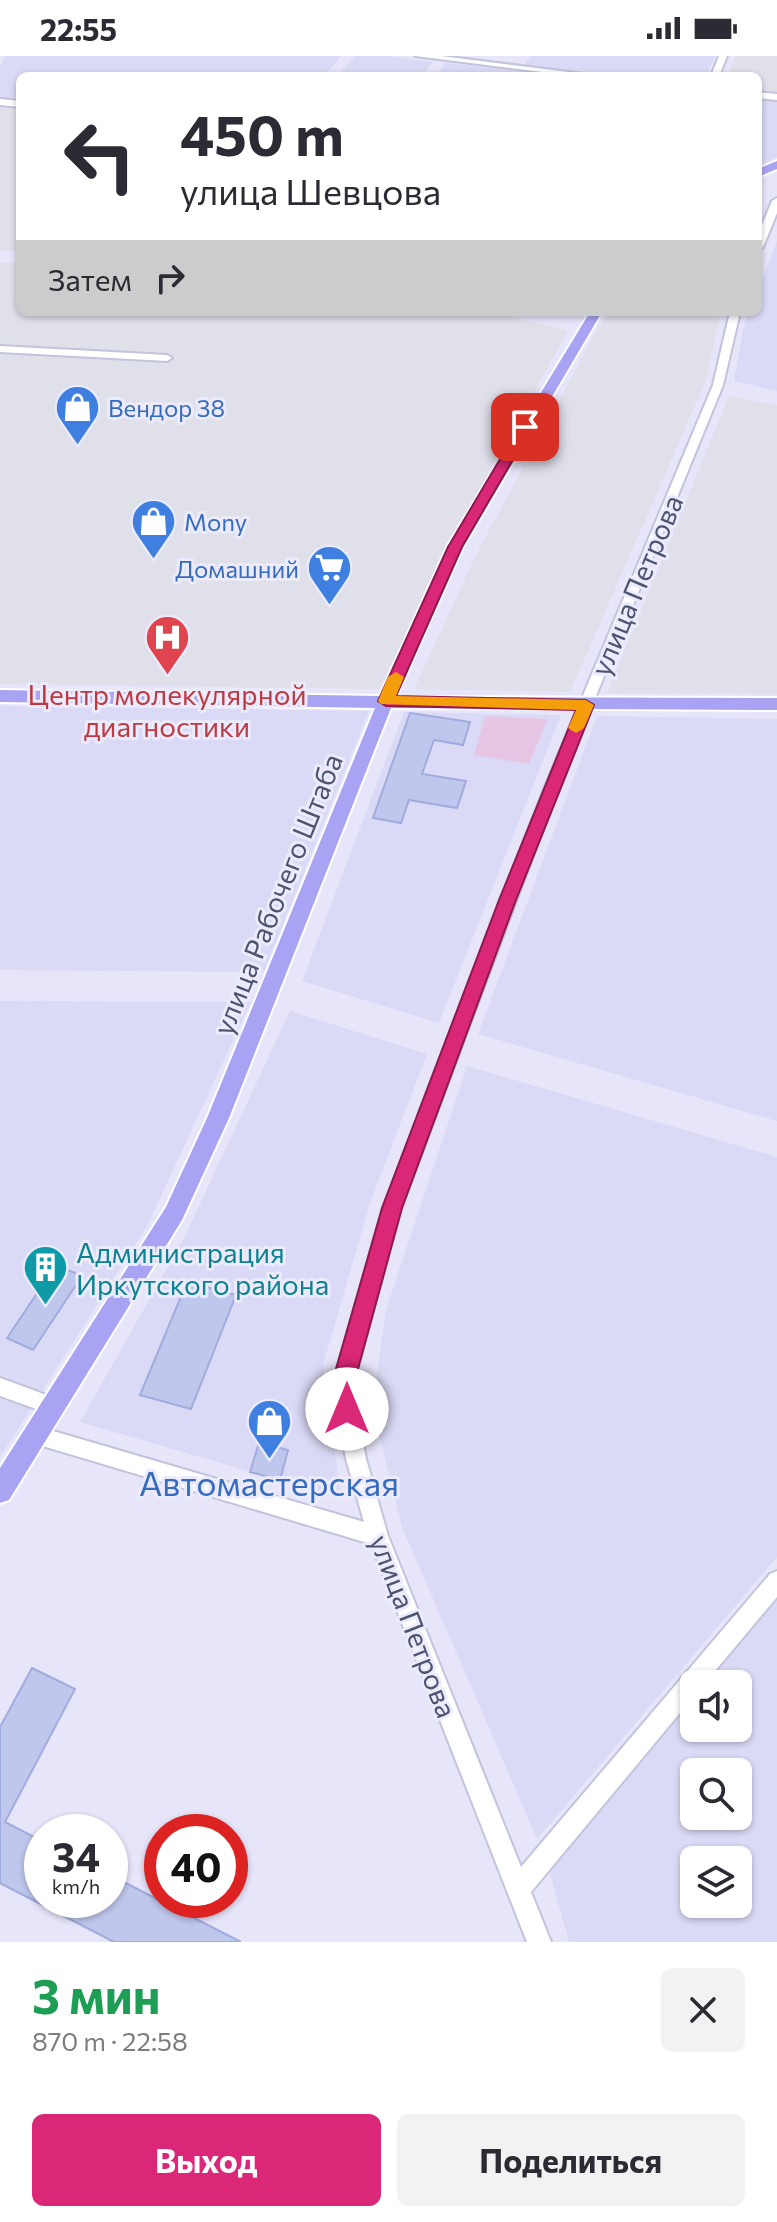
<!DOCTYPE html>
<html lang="ru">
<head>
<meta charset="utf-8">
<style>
	:root { --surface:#fff; --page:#f2f2f3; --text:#2b2b33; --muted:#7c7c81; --accent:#db2777 }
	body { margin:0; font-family:Commissioner,sans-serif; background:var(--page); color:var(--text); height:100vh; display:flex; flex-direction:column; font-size:30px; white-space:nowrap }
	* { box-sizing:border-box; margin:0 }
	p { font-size:26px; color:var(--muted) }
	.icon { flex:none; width:44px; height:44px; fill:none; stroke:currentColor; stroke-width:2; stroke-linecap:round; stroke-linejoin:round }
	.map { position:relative; height:1886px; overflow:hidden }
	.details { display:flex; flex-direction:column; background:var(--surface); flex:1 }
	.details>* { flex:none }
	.banner { position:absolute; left:16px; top:16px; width:746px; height:244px; border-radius:12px; box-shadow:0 2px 6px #0004; background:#fff; color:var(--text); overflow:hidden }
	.fabs { position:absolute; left:680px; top:1614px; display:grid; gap:16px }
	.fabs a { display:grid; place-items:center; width:72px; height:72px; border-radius:12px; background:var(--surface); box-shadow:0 2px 6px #0004; font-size:40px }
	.speed { position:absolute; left:24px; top:1758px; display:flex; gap:16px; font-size:40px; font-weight:700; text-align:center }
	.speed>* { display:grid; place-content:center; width:104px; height:104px; border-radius:50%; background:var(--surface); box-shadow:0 2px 6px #0004; line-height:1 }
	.speed small { font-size:20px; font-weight:400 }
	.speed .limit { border:12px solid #d22; background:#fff; color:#111 }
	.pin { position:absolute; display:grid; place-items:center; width:68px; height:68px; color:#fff; margin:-34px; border-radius:16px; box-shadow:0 4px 12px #0006 }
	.me { position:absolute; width:88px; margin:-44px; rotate:0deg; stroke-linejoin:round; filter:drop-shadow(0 0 6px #0008) }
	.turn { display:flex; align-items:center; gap:28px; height:168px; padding:0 32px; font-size:36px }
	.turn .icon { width:104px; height:104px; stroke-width:2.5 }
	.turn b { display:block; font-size:56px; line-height:68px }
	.then { display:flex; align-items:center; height:76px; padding:0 32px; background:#0003; gap:16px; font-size:30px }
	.round { display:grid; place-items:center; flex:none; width:84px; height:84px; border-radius:12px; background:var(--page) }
	.summary { display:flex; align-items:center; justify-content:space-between; height:136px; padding:0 32px }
	h1 { font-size:48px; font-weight:700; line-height:60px; color:#1e9e55 }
	.primary-button { display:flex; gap:16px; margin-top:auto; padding:16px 32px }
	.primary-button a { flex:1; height:92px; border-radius:12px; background:var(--accent); color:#fff; font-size:32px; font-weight:700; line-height:92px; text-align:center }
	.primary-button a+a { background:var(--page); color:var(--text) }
	.status { display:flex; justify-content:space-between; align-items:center; height:56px; padding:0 40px; background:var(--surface); direction:ltr }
	.status svg { height:22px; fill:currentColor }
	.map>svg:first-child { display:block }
	.residential { fill:#dbdaf6; fill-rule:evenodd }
	.industrial { fill:#dfe0ea }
	.green { fill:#e6c5e5 }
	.building { fill:#bfc7ed; stroke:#a1acde; stroke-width:2 }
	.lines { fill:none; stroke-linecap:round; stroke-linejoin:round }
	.minor-casing { stroke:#c2c4de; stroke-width:4 }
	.major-casing { stroke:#fff; stroke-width:4 }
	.minor { fill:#fff; fill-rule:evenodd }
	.major { fill:#a9a3f3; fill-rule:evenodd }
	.route { fill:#db2777; stroke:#8e194d; stroke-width:2 }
	.slow { fill:#f59e0b }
	.labels { text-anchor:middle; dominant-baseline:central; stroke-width:6; stroke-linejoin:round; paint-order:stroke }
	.far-shop-label { font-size:24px; fill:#366cbe; stroke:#ecebfd; text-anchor:start }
	.street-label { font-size:28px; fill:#4d5471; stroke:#ecebfd }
	.health-label { font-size:28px; fill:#be3a42; stroke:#ecebfd }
	.culture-label { font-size:28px; fill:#0d838f; stroke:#ecebfd; text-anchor:start }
	.near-shop-label { font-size:34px; fill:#366cbe; stroke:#ecebfd }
</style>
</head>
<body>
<div class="status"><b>22:55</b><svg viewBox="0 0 49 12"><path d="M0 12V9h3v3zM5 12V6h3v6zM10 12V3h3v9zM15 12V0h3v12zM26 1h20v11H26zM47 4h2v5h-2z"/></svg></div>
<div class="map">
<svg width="777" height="1886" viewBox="0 0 777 1886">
	<rect width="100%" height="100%" fill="#e7e5fa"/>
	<!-- residential -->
	<g class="residential">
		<path d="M 5,0 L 341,0 L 324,20 L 20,20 L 20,44 L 0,41 L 0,10 Z"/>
		<path d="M 355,0 L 387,0 L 433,6 L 422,20 L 337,20 Z"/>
		<path d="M 532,0 L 715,0 L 706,20 L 632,20 L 524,9 Z"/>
		<path d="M 445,7 L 574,20 L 435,20 Z"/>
		<path d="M 758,42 L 777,45 L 777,101 L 758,111 Z"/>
		<path d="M 777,185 L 777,335 L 734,325 L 744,269 L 749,256 L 758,256 L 758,234 Z"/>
		<path d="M 0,650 L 369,655 L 264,916 L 0,914 Z"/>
		<path d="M 404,656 L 561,659 L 439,967 L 302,925 Z"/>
		<path d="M 597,660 L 777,663 L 777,1065 L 478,978 Z"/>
		<path d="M 0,945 L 251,946 L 147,1170 L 0,1401 Z"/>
		<path d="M 290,955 L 427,998 L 370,1147 L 323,1309 L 341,1442 L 80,1366 L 184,1182 Z"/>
		<path d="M 467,1010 L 777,1101 L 777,1501 L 537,1783 L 402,1471 L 372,1350 L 386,1254 Z"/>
		<path d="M 777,1541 L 777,1886 L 569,1886 L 548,1810 L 694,1639 L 694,1672 L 738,1672 L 738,1628 L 703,1628 ZM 694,1716 L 738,1716 L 738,1760 L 694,1760 ZM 694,1804 L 738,1804 L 738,1848 L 694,1848 Z"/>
	</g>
	<!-- industrial -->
	<g class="industrial">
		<path d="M 736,0 L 777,0 L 777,36 L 758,33 L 758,20 L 728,20 Z"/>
		<path d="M 0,51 L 20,53 L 20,194 L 0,195 Z"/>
		<path d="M 20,206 L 20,256 L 495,256 L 568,275 L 447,491 L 379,633 L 0,628 L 0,207 Z"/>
		<path d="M 610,256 L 721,256 L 705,327 L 570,636 L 414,633 L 477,497 L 597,274 Z"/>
		<path d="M 729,340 L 777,349 L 777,638 L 607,637 Z"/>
	</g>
	<!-- green -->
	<path class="green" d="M 485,660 L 548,663 L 529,708 L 474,699 Z"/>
	<!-- building -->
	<g class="building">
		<path d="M 410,657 L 470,666 L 463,689 L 434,684 L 422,718 L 466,725 L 457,752 L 409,744 L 401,767 L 373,762 Z"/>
		<path d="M 56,1209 L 82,1220 L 33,1294 L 7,1282 Z"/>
		<path d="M 187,1226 L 236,1239 L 191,1353 L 140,1339 Z"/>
		<path d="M 259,1387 L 288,1394 L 280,1424 L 250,1416 Z"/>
		<path d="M 32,1612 L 75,1633 L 5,1766 L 42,1785 L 42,1844 L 110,1844 L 110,1819 L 241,1886 L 114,1886 L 0,1827 L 0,1671 Z"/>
	</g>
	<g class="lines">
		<defs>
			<g id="minor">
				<path d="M 415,0 L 441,0 L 601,20 L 574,20 Z"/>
				<path d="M 719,0 L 727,0 L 719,20 L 711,20 Z"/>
				<path d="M 758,36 L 777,38 L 777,44 L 758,42 Z"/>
				<path d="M 0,43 L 20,45 L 20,51 L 0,49 Z"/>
				<path d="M 777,142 L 777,157 L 763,191 L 758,194 L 758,179 L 772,145 Z"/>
				<path d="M 730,256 L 740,256 L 723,329 L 560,728 L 401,1152 L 357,1313 L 357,1353 L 366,1403 L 388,1480 L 521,1811 L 770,1518 L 777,1515 L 777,1541 L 704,1628 L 694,1628 L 694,1640 L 531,1836 L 551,1886 L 527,1886 L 371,1488 L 36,1388 L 29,1386 L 26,1379 L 29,1372 L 36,1370 L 364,1466 L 346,1403 L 337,1353 L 337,1313 L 383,1152 L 546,728 L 713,329 Z"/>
				<path d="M 0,290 L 167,299 L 172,302 L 167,305 L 0,296 Z"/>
				<path d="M 0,1322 L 60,1344 L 63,1350 L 60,1356 L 53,1359 L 0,1340 Z"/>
			</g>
			<g id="major">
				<path d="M 777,105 L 777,113 L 758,121 L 758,113 Z"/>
				<path d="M 590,256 L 602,256 L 463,491 L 396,641 L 777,642 L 777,654 L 391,652 L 229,1062 L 182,1164 L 9,1444 L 0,1447 L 0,1412 L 166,1151 L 207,1062 L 375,652 L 0,646 L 0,634 L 380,640 L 447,491 Z"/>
			</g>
		</defs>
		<!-- minor casing -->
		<use href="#minor" class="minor-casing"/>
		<!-- major casing -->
		<use href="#major" class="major-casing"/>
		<!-- minor -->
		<use href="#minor" class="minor"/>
		<!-- major -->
		<use href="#major" class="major"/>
	</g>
	<!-- route -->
	<path class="route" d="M 525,368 L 532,371 L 462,491 L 396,640 L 586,644 L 594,649 L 516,844 L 402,1152 L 358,1313 L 358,1353 L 355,1360 L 347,1363 L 339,1360 L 336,1353 L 336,1313 L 382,1152 L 499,844 L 576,654 L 386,650 L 378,645 L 448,491 L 519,371 Z"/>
	<!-- slow -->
	<path class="slow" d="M 396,616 L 404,621 L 396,640 L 586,644 L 594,649 L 584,672 L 576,677 L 568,672 L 576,654 L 381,648 L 378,645 L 388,621 Z"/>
	<!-- icons -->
	<defs>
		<symbol id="shop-pin" viewBox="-11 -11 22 30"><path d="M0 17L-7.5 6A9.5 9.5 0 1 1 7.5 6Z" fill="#3f7fe0" stroke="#ecebfd"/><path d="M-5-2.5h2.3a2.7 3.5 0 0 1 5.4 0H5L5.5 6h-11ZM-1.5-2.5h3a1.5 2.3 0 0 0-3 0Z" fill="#fff"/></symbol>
		<symbol id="supermarket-pin" viewBox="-11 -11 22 30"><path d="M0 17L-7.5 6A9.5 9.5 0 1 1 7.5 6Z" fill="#3f7fe0" stroke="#ecebfd"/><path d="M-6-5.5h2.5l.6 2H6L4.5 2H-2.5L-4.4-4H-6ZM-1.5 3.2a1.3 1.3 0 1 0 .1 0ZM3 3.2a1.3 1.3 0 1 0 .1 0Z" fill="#fff"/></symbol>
		<symbol id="hospital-pin" viewBox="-11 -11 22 30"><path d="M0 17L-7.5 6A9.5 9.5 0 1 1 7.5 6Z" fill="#e0444e" stroke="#ecebfd"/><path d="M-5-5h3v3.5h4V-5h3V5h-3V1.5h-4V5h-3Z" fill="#fff"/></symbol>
		<symbol id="building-pin" viewBox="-11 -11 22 30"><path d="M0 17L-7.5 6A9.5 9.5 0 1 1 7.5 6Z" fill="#0f9aa8" stroke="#ecebfd"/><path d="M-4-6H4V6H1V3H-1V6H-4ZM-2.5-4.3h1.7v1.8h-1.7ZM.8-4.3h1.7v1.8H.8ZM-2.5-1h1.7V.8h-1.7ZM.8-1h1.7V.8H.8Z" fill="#fff"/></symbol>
	</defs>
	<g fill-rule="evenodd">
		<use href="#shop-pin" x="52" y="326" width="51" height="69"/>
		<use href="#shop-pin" x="128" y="440" width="51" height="69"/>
		<use href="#supermarket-pin" x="304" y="486" width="51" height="69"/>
		<use href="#hospital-pin" x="142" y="556" width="51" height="69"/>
		<use href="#building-pin" x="20" y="1186" width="51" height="69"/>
		<use href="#shop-pin" x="244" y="1340" width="51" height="69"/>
	</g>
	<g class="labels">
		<!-- far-shop labels -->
		<g class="far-shop-label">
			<text x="108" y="351">Вендор 38</text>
			<text x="184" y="465">Mony</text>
			<text x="299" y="512" text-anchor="end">Домашний</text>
		</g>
		<!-- street labels -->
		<g class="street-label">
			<text transform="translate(636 529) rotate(-67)">улица Петрова</text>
			<text transform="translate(277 838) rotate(-68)">улица Рабочего Штаба</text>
			<text transform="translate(414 1570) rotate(69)">улица Петрова</text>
		</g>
		<!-- health labels -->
		<g class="health-label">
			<text x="167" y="638">Центр молекулярной<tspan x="167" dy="32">диагностики</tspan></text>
		</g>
		<!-- culture labels -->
		<g class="culture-label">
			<text x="76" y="1196">Администрация<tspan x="76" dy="32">Иркутского района</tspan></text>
		</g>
		<!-- near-shop labels -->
		<g class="near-shop-label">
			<text x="269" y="1426">Автомастерская</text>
		</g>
	</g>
</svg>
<div class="fabs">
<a><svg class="icon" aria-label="sound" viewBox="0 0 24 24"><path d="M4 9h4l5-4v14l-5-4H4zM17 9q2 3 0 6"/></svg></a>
<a><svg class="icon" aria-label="search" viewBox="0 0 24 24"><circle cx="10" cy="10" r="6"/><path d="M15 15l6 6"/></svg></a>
<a><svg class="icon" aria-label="layers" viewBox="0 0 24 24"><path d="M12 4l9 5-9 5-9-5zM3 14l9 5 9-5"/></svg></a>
</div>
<div class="speed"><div>34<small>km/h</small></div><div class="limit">40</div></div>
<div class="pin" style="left:525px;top:371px;background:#d93025"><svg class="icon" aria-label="arrive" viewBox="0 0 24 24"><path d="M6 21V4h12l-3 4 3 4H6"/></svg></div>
<svg class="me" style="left:347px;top:1353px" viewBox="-20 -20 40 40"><circle r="19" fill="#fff"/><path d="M0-13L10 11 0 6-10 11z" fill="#db2777"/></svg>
<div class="banner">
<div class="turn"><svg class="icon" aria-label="left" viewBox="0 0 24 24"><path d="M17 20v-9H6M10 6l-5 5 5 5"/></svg><div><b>450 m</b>улица Шевцова</div></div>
<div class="then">Затем<svg class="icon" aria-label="right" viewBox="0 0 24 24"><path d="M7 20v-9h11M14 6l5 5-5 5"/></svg></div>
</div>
</div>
<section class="details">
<div class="summary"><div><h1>3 мин</h1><p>870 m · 22:58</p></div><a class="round"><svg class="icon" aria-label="close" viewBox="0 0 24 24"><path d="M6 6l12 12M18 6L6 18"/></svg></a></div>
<div class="primary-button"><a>Выход</a><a>Поделиться</a></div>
</section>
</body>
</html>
